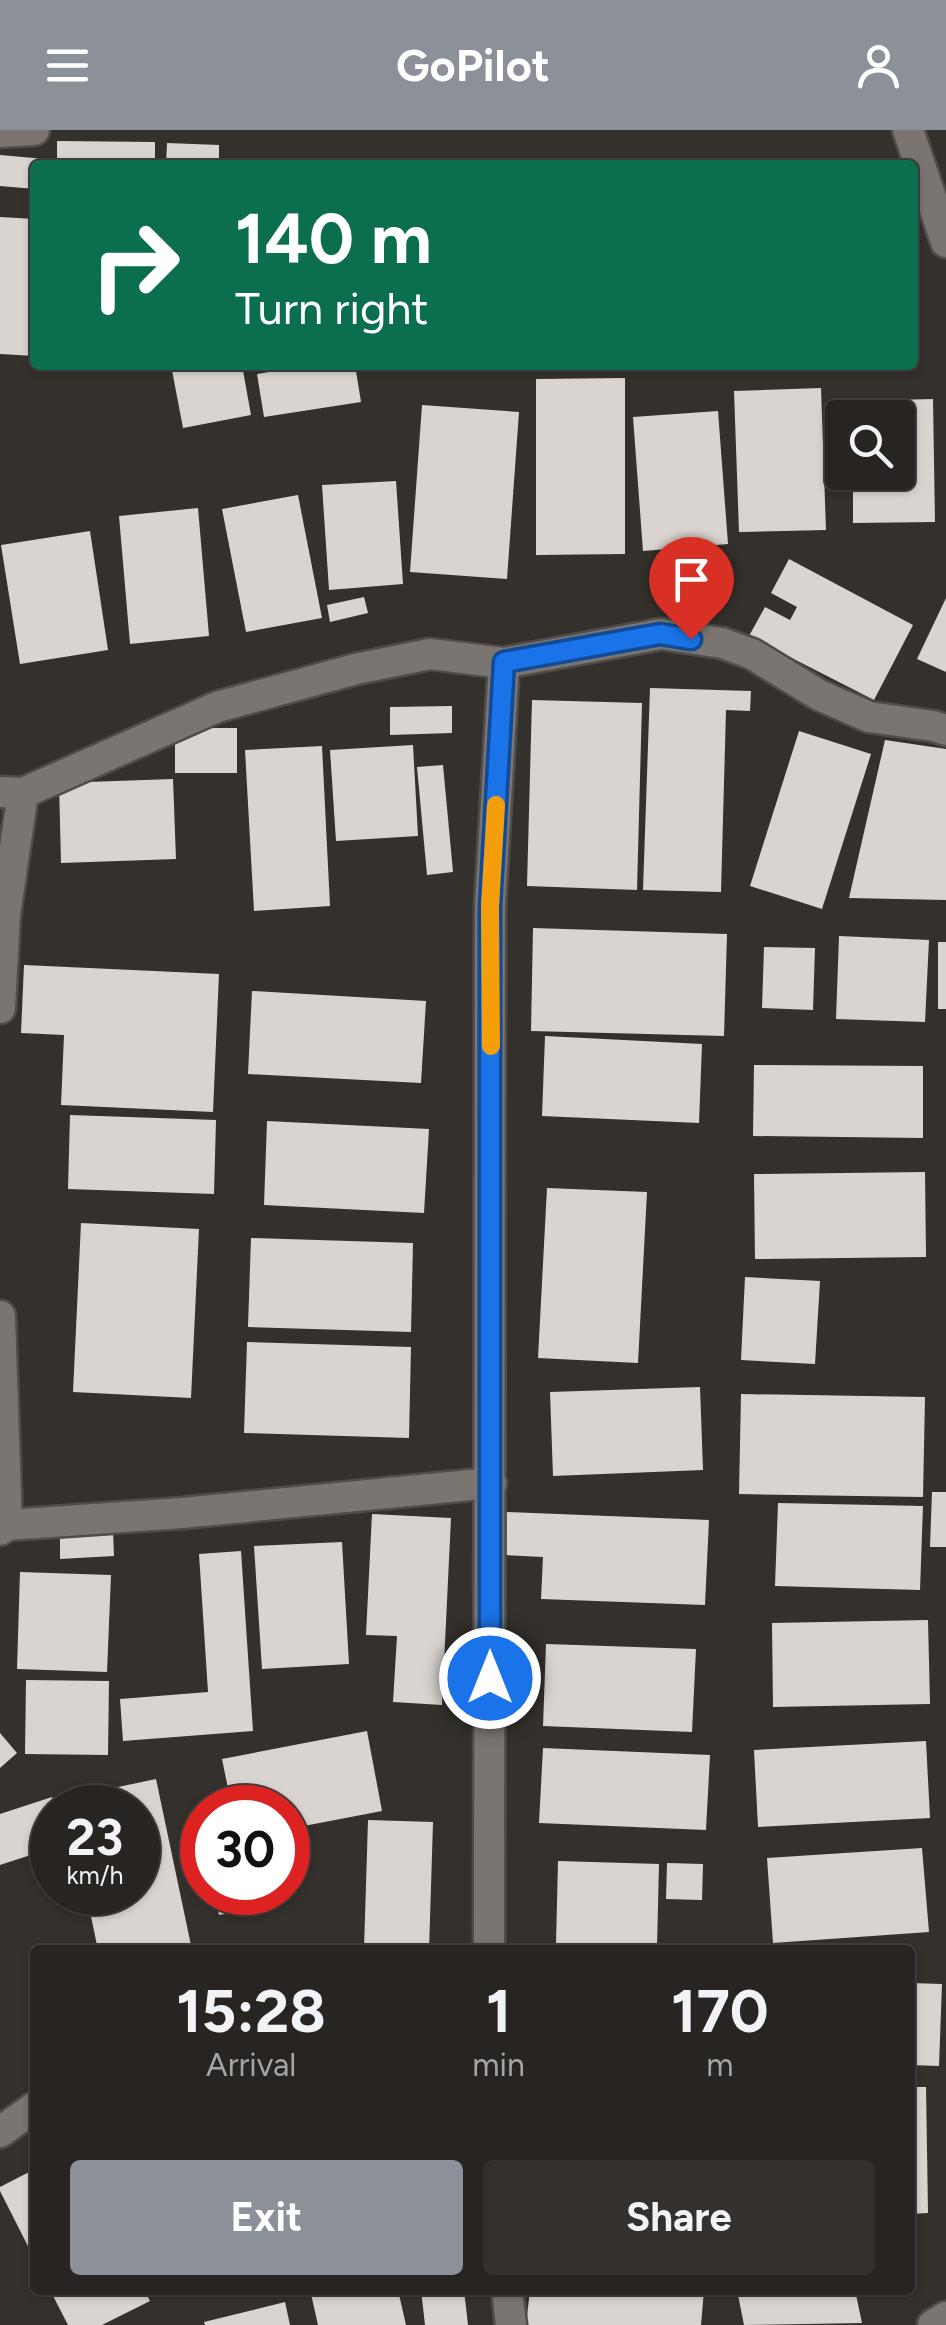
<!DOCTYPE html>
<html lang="en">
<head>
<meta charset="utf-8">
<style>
	:root { --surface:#272421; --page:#33302e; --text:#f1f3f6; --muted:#a4a4a5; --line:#43413f; --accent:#8c9099 }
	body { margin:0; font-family:Figtree,sans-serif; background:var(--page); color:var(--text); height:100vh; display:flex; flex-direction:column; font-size:38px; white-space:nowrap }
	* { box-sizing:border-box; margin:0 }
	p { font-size:32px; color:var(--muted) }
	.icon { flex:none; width:55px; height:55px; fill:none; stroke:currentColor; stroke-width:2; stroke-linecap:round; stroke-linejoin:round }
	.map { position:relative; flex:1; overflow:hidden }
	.panel { position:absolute; left:30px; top:1815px; width:885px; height:350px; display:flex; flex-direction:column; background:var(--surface); border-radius:10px; box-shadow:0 2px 8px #0004,0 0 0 2px var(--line) }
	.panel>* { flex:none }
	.hud { position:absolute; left:30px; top:30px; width:888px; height:210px; border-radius:10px; box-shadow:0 2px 8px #0004,0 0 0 2px var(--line); background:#0b6e4f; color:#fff; overflow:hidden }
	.fabs { position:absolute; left:825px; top:270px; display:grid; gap:20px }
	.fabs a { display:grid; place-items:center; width:90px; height:90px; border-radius:10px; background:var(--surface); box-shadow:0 2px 8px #0004,0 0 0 2px var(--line); font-size:50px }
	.speed { position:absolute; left:30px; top:1655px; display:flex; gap:20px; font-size:50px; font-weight:700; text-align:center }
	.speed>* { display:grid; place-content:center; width:130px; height:130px; border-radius:50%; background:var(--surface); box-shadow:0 2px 8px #0004,0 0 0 2px var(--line); line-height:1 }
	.speed small { font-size:25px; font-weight:400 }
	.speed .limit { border:15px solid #d22; background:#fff; color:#111 }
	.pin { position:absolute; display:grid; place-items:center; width:85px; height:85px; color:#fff; margin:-102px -42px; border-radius:50% 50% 50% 0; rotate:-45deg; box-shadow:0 0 10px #0007 }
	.pin .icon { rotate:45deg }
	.me { position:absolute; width:110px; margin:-55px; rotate:0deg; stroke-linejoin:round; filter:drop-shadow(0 0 8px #0008) }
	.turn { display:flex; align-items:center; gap:35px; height:210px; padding:0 40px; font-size:45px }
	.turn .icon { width:130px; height:130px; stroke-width:2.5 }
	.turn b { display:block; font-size:70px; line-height:85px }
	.eta { display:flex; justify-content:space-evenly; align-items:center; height:170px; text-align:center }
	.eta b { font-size:60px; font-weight:700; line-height:70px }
	.action { display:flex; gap:20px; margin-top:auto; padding:20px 40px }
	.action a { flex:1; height:115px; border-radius:10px; background:var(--accent); color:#fff; font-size:40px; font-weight:700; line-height:115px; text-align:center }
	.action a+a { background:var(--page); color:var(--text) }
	header { display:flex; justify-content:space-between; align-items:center; height:130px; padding:0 40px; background:var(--accent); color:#fff; font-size:45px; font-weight:700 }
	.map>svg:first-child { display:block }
	.building { fill:#d9d4cf }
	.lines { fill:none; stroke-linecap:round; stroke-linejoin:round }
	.street-casing { stroke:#4f4c49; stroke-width:35 }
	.street { stroke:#7a7571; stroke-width:30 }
	.route-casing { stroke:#114b97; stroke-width:25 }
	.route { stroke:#1a73e8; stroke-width:18 }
	.slow { stroke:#f59e0b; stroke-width:18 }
</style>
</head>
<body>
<header><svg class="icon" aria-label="menu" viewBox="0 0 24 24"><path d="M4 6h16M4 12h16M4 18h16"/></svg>GoPilot<svg class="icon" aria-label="person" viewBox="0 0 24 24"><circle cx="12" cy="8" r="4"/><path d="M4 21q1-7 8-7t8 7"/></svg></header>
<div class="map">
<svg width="946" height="2195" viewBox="0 0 946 2195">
	<rect width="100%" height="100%" fill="#34302c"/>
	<!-- building -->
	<g class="building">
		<path d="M 57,11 L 155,12 L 155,35 L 57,35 Z"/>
		<path d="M 167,13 L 219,15 L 219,35 L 166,35 Z"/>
		<path d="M 0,25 L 45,29 L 45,35 L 35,35 L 35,59 L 0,56 Z"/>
		<path d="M 0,87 L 35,89 L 35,226 L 0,224 Z"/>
		<path d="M 171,235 L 242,235 L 251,285 L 183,298 Z"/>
		<path d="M 313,235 L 355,235 L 361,272 L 264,287 L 257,244 Z"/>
		<path d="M 625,248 L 625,424 L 536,425 L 536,249 Z"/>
		<path d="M 821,258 L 826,400 L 739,402 L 734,261 Z"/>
		<path d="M 933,269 L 935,392 L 853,393 L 853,342 L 898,342 L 898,288 L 853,288 L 852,271 Z"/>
		<path d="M 422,275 L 519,282 L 507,449 L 410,442 Z"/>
		<path d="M 718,281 L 728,414 L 643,421 L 633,287 Z"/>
		<path d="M 396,351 L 403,454 L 329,460 L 322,355 Z"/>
		<path d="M 298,365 L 322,488 L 246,502 L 222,379 Z"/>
		<path d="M 198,378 L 209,506 L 130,514 L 119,386 Z"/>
		<path d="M 90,401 L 108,520 L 20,534 L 1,415 Z"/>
		<path d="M 789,429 L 913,495 L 874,570 L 749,506 L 765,477 L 790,490 L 797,477 L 771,463 Z"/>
		<path d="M 364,467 L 368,483 L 330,492 L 327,475 Z"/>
		<path d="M 946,468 L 946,542 L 917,529 Z"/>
		<path d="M 650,558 L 751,561 L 750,581 L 726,580 L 721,762 L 643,760 Z"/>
		<path d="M 532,570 L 642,573 L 637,760 L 527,756 Z"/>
		<path d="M 452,576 L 452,603 L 390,605 L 390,577 Z"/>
		<rect x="175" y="598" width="62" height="45"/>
		<path d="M 799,601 L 871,624 L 822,779 L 750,756 Z"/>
		<path d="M 885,610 L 946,619 L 946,770 L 849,768 Z"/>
		<path d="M 413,615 L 418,706 L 336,711 L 330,620 Z"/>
		<path d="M 322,616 L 330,776 L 254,781 L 245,620 Z"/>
		<path d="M 443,635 L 453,742 L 427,745 L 417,637 Z"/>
		<path d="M 173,649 L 176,729 L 61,733 L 59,653 Z"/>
		<path d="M 533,798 L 727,804 L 724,906 L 531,901 Z"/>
		<path d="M 839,806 L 929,810 L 925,892 L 836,889 Z"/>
		<rect x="938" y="812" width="8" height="67"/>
		<path d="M 764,817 L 815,818 L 813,880 L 762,878 Z"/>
		<path d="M 24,835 L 219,844 L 213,982 L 61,975 L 64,905 L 21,903 Z"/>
		<path d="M 252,861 L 426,871 L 421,953 L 248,944 Z"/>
		<path d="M 545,906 L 702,914 L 699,993 L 542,986 Z"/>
		<path d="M 754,935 L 923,936 L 923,1008 L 753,1006 Z"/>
		<path d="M 70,985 L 216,990 L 214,1064 L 68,1059 Z"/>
		<path d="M 267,991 L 429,999 L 424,1083 L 264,1075 Z"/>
		<path d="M 925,1042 L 926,1127 L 755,1129 L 754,1044 Z"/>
		<path d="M 547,1058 L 647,1062 L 638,1233 L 538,1228 Z"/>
		<path d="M 81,1093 L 199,1099 L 191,1268 L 73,1262 Z"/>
		<path d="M 251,1108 L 413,1113 L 411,1202 L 248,1197 Z"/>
		<path d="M 745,1147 L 820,1151 L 815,1234 L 741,1230 Z"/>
		<path d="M 247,1212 L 411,1217 L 409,1308 L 244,1303 Z"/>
		<path d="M 700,1257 L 703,1340 L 553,1346 L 550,1262 Z"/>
		<path d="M 741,1264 L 925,1267 L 923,1367 L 739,1364 Z"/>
		<path d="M 932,1362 L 946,1362 L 946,1417 L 930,1417 Z"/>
		<path d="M 778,1373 L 923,1376 L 920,1460 L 775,1456 Z"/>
		<path d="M 506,1382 L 709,1390 L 705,1475 L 541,1469 L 543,1427 L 504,1425 Z"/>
		<path d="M 372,1384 L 451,1388 L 442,1575 L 393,1572 L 397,1506 L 366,1505 Z"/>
		<path d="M 113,1399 L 114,1426 L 60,1429 L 60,1401 Z"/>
		<path d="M 342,1412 L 349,1534 L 262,1539 L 254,1416 Z"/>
		<path d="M 241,1421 L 253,1601 L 123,1611 L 120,1569 L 208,1562 L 199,1424 Z"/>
		<path d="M 20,1442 L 111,1445 L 107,1542 L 17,1539 Z"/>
		<path d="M 928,1490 L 930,1574 L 773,1577 L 772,1493 Z"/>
		<path d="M 546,1514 L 696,1519 L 692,1602 L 543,1596 Z"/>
		<path d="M 26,1550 L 109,1551 L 108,1625 L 25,1624 Z"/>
		<path d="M 367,1601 L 382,1681 L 288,1699 L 288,1678 L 232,1678 L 222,1629 Z"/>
		<path d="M 0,1603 L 17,1623 L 0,1638 Z"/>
		<path d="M 926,1611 L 930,1688 L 758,1697 L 754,1620 Z"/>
		<path d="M 543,1618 L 710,1625 L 706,1700 L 539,1693 Z"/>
		<path d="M 156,1649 L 192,1820 L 98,1820 L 86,1762 L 138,1762 L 138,1678 L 68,1678 L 66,1668 Z"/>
		<path d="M 52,1667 L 55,1678 L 52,1678 L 52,1718 L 0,1735 L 0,1684 Z"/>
		<path d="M 368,1690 L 433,1692 L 429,1820 L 364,1819 Z"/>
		<path d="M 922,1718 L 929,1802 L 773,1813 L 767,1728 Z"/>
		<path d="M 558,1731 L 659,1734 L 657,1817 L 556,1814 Z"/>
		<path d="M 667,1733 L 703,1734 L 702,1770 L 666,1769 Z"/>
		<path d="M 214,1762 L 246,1762 L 250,1779 L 219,1785 Z"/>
		<path d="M 910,1853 L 942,1854 L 939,1936 L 910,1935 Z"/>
		<path d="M 910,1957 L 926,1957 L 928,2083 L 910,2084 Z"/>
		<path d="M 35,2039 L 35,2130 L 0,2061 L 0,2057 Z"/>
		<path d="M 50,2160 L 144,2160 L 150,2171 L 102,2195 L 68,2195 Z"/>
		<path d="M 329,2160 L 398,2160 L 406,2195 L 318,2195 L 311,2164 Z"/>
		<path d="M 421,2160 L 464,2160 L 468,2195 L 425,2195 Z"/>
		<path d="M 530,2160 L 704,2160 L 701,2195 L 526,2195 Z"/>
		<path d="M 737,2160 L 855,2160 L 862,2193 L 744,2195 Z"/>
		<path d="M 285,2172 L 290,2195 L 205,2195 L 204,2192 Z"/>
	</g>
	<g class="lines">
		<defs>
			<g id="street">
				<path d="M 908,0 L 946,112"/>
				<path d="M 0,2 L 34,0"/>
				<path d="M 0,662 L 23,663 L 217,577 L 356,539 L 430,524 L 504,533 L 661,504 L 722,513 L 752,524 L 819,565 L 869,587 L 933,596 L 946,600"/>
				<path d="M 0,878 L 5,785 L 23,663"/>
				<path d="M 0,1186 L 7,1395"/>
				<path d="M 0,1400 L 7,1395 L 182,1383 L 491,1353"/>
				<path d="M 489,1820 L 490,775 L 504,533"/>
				<path d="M 0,2002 L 35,1977"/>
				<path d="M 507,2160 L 511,2195"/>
				<path d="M 933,2195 L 946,2187"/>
			</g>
		</defs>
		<!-- street casing -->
		<use href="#street" class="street-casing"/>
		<!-- street -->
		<use href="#street" class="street"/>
	</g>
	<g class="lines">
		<defs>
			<path id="route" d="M 490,1548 L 490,776 L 504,532 L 660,504 L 691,509"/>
		</defs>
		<!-- route casing -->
		<use href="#route" class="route-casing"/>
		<!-- route -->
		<use href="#route" class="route"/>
		<!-- slow -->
		<path class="slow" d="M 491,916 L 490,776 L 496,675"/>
	</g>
</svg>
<div class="fabs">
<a><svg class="icon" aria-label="search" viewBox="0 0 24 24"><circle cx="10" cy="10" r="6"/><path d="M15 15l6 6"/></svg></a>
</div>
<div class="speed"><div>23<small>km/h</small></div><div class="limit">30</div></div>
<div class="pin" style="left:691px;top:509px;background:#d93025"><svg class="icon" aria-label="arrive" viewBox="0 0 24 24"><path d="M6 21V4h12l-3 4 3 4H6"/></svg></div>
<svg class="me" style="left:490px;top:1548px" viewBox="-20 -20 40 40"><circle r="17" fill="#1a73e8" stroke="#fff" stroke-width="3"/><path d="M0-11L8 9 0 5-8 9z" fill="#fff"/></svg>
<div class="hud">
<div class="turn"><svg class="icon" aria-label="right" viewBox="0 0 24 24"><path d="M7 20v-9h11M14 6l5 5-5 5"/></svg><div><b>140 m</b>Turn right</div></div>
</div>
<section class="panel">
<div class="eta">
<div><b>15:28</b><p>Arrival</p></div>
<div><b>1</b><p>min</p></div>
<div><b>170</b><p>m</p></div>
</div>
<div class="action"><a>Exit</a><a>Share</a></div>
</section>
</div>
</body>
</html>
